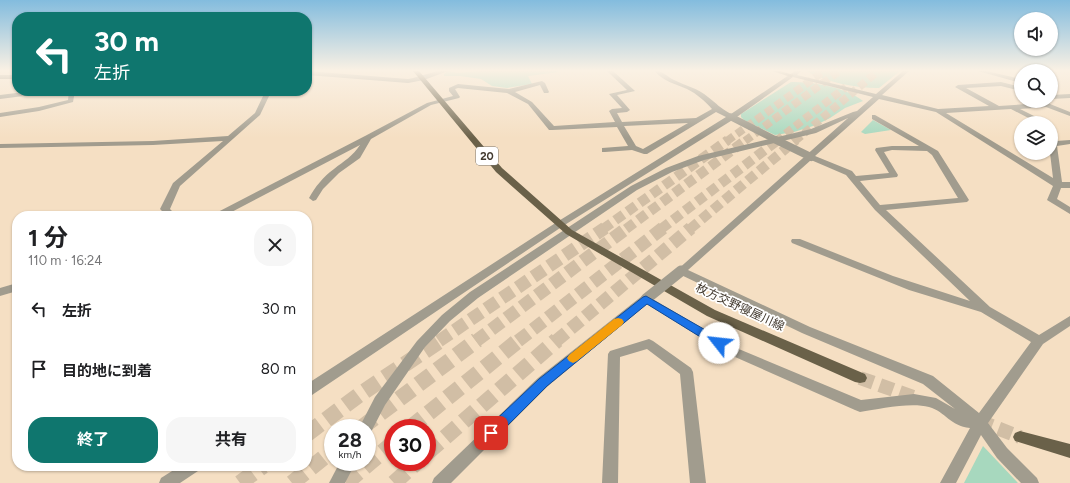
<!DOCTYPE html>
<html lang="ja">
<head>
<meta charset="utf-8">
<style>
	:root { --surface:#fff; --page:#f6f6f6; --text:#202124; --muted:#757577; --accent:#0f766e }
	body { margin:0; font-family:Figtree,"Noto Sans JP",sans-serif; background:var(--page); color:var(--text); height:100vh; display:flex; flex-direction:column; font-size:15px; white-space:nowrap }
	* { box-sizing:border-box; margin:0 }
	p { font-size:13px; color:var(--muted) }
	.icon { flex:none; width:22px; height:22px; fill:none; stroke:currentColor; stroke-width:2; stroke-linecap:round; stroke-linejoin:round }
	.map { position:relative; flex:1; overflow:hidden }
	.sheet { position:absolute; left:12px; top:211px; width:300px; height:260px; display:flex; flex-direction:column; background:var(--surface); border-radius:16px; box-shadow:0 1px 3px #0004 }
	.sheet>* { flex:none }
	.hud { position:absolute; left:12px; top:12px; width:300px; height:84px; border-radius:16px; box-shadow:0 1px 3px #0004; background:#0f766e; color:#fff; overflow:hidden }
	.buttons { position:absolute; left:1014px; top:12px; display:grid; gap:8px }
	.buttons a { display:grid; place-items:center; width:44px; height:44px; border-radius:50%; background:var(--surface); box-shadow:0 1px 3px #0004; font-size:20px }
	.speed { position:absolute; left:324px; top:419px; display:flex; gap:8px; font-size:20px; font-weight:700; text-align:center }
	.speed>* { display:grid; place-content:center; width:52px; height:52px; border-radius:50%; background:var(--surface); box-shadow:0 1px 3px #0004; line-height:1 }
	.speed small { font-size:10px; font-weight:400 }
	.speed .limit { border:6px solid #d22; background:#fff; color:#111 }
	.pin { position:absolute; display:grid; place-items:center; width:34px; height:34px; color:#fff; margin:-17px; border-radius:8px; box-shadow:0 2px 6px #0006 }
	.me { position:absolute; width:44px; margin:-22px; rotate:299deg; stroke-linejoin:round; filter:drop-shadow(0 0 3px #0008) }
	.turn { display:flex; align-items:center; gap:14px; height:84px; padding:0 16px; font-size:18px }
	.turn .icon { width:52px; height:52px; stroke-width:2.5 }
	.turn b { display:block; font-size:28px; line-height:34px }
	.round { display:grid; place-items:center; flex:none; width:42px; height:42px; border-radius:16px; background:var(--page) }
	.headline { display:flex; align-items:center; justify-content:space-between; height:68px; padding:0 16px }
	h1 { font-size:24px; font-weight:700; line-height:30px }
	.cta { display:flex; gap:8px; margin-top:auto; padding:8px 16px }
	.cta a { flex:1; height:46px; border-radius:16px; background:var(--accent); color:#fff; font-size:16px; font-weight:700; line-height:46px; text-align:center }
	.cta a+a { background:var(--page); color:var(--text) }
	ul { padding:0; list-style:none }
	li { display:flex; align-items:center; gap:12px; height:60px; padding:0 16px }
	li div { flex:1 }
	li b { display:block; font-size:15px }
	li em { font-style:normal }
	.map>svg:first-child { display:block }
	.green { fill:#a7d8be }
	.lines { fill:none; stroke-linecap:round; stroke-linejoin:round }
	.primary-tunnel { stroke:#d1bea5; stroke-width:14; stroke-dasharray:14 7; stroke-linecap:butt }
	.highway-tunnel-far3 { stroke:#d1bea5; stroke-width:8; stroke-dasharray:8 4; stroke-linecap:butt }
	.highway-tunnel-far2 { stroke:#d1bea5; stroke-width:10; stroke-dasharray:10 5; stroke-linecap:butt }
	.highway-tunnel-far1 { stroke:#d1bea5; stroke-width:13; stroke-dasharray:13 6; stroke-linecap:butt }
	.highway-tunnel { stroke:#d1bea5; stroke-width:16; stroke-dasharray:16 8; stroke-linecap:butt }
	.street { fill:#a19c8e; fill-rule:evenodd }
	.secondary { fill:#817966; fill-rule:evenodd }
	.primary { fill:#6a6149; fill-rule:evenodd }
	.street-bridge-far2 { stroke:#a19c8e; stroke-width:7 }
	.street-bridge-far1 { stroke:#a19c8e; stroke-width:8 }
	.street-bridge { stroke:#a19c8e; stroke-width:11 }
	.route { fill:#1a73e8; stroke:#114b97 }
	.slow { fill:#f59e0b }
	.labels { text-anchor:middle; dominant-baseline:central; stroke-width:3.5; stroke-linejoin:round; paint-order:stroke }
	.shield { fill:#fff; stroke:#7b746d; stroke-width:1 }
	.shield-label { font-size:11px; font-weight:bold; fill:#42392e }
	.street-label { font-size:12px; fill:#42392e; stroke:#fff }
</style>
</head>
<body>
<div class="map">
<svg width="1070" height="483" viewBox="0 0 1070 483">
	<rect width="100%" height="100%" fill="#f5dfc3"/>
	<!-- green -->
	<g class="green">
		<path d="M 448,71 L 457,73 L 480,71 L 557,71 L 559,72 L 528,76 L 532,84 L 507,88 L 492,86 L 481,79 L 460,76 L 444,76 L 444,74 Z"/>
		<path d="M 806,71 L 900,71 L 879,88 C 854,88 827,82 806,71 Z"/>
		<path d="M 791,82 C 813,82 846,87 863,101 L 845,108 L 830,118 L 816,125 L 794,132 L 775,135 L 744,120 L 741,117 L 741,114 Z"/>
		<path d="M 873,120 L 891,130 L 865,134 L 861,132 Z"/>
		<path d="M 983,446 L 1018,483 L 964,483 Z"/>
	</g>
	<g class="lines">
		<!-- primary-tunnel -->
		<g class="primary-tunnel">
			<path d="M 860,378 L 919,399"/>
			<path d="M 979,421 L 1020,437"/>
		</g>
		<!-- highway-tunnel-far3 -->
		<g class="highway-tunnel-far3">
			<path d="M 727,141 L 824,71"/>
			<path d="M 745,141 L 839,71"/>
			<path d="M 776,141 L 846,87"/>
			<path d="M 795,141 L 878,71"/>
		</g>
		<!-- highway-tunnel-far2 -->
		<g class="highway-tunnel-far2">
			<path d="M 603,229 L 728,140"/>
			<path d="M 626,229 L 746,140"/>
			<path d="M 661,229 L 778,140"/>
			<path d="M 690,229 L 796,140"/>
		</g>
		<!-- highway-tunnel-far1 -->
		<g class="highway-tunnel-far1">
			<path d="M 439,341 L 605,228"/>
			<path d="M 476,341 L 627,228"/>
			<path d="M 518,341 L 663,228"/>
			<path d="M 556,341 L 691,228"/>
		</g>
		<!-- highway-tunnel -->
		<g class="highway-tunnel">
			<path d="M 361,428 L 477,340"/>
			<path d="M 410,428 L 519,340"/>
			<path d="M 307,434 L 359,395 L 441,340"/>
			<path d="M 427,453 L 557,340"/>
			<path d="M 240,483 L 263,466"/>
			<path d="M 292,483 L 333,450"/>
			<path d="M 346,483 L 393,443"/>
			<path d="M 394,483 L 417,462"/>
		</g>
		<!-- street -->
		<g class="street">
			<path d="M 307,71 L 408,79 C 420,77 437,69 448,71 L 424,80 L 408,83 L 307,75 Z"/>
			<path d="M 607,71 L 613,71 L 635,91 L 617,95 L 630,110 L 627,112 L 617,113 L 622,122 L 696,118 L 712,109 C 705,101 697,94 687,89 C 676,84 662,81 655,71 C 664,71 667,77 674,80 C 686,86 698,88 708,97 C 717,104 720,108 731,114 L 795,71 L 801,71 L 797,75 L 876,94 L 903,71 L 909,71 L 882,95 L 938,109 L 989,106 L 955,87 L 958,85 L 1001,82 L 1021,87 L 1021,91 L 1001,86 L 966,88 L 999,106 L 1043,103 L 1042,101 L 1048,101 L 1050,104 L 1070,112 L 1070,116 L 1046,107 L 1020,109 L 1048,123 L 1038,123 L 1011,109 L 946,113 L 1053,178 L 1050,153 L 1051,126 L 1055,128 L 1056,141 L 1070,140 L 1070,144 L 1057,146 L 1062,182 L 1070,182 L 1070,188 L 1061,188 L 1057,199 L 1070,207 L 1070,214 L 1047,200 L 1053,186 L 936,112 L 879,99 L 815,156 L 852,171 L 856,176 L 889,173 L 875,150 L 876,148 L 892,146 L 919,146 L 872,119 L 872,115 L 875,115 L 938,151 L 969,200 L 967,202 L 886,210 L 990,307 L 1039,335 L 1070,316 L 1070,326 L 1043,344 L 988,423 L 1007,448 L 1037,478 L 1039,483 L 1021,483 L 997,458 L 981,435 L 956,483 L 940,483 L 970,428 C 950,426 946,412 929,407 C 910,402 879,409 860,412 L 855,410 L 726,353 L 647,304 L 548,386 L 451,483 L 432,483 L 434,478 L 538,378 L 642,296 L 646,295 L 734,347 L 861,400 L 914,394 L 936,398 L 955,409 L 923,384 L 802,333 L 677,273 L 676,271 L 848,118 L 816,133 L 704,160 L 672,172 L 637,190 L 478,298 L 450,321 L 425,347 L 385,405 L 371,432 L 367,434 L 367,428 L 359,428 L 375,397 L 417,341 L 442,315 L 470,292 L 631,186 L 666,168 L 698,156 L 811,129 L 853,112 L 857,111 L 873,97 L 793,77 L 734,119 L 563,226 L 312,395 L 307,396 L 307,384 L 557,222 L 726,117 L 716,112 L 647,154 L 644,154 L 632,150 L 605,152 L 602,152 L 602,148 L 628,146 L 617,127 L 552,130 L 549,130 L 528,104 L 507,93 L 458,88 L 455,89 L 460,97 L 459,98 L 431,105 L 371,139 L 360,158 L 339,173 L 323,189 L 316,200 L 313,201 L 309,198 C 315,187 323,177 334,169 C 344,161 353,156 360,145 L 224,216 L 212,216 L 214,214 L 365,136 L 427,103 L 453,96 L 449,91 L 449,88 L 458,84 L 509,89 L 542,81 L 545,83 L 549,92 L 548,93 L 544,93 L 540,85 L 515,92 L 532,102 L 554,126 L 615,122 L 609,111 L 612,109 L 622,108 L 609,94 L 627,90 ZM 688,123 L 643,149 L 636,146 L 624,126 ZM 892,150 L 927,151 L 932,155 L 958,198 L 880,205 L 860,181 L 897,177 L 898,175 L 884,152 ZM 811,160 L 846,175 L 875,210 L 970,301 L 893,276 L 800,239 L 792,239 L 791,241 L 792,243 L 909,290 L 981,312 L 1031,342 L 979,413 L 933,376 L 810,327 L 688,270 Z"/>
			<path d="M 978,71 L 986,71 L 1021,79 L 1021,83 Z"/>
			<path d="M 32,91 L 50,91 L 47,93 L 0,99 L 0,95 Z"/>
			<path d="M 69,91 L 75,91 L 73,102 L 39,111 L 0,117 L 0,113 L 39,107 L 68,100 Z"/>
			<path d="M 263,91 L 269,91 L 270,94 L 260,115 L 180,186 L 170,209 L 177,216 L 167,216 L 160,209 L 173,183 L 223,141 L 153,145 L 0,148 L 0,144 L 153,141 L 228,136 L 255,113 L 264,94 Z"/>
			<path d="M 1070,94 L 1070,98 L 1051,99 L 1051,95 Z"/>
			<path d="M 17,283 L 17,291 L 0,296 L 0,288 Z"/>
			<path d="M 649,339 L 653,341 L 691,368 L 693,372 L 706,483 L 690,483 L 680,374 L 647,349 L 620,357 L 618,483 L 602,483 L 608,354 L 610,351 Z"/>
			<path d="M 340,462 L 356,462 L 345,483 L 329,483 Z"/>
			<path d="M 180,466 L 201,466 L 198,471 L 180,483 L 159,483 L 161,478 Z"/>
		</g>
		<!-- secondary -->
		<g class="secondary">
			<path d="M 772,71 L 780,71 L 794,75 L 791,77 Z"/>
			<rect x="0" y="75" width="17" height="4"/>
		</g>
		<!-- primary -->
		<g class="primary">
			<path d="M 413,71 L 419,71 L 502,168 L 572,230 L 715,310 L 865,374 L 867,378 L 865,382 L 860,383 L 855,382 L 707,316 L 566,234 L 496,172 Z"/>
			<path d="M 1020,431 L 1070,444 L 1070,458 L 1015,441 L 1013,437 L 1015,433 Z"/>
		</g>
		<!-- street-bridge-far2 -->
		<path class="street-bridge-far2" d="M 731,117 L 778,141"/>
		<!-- street-bridge-far1 -->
		<path class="street-bridge-far1" d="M 776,140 L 811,157"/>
		<!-- street-bridge -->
		<path class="street-bridge" d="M 646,299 L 681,271"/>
	</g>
	<!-- sky -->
	<linearGradient id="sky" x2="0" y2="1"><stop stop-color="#83bcde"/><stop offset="0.51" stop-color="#faf1e4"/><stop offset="1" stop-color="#faf1e4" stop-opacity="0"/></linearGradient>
	<rect width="1070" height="138" fill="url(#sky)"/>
	<!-- route -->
	<path class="route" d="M 646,296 L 723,340 L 725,343 L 723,346 L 715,346 L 647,304 L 547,386 L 496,437 L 491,438 L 486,437 L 485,433 L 486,429 L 539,379 L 643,297 Z"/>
	<!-- slow -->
	<path class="slow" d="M 618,318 L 622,319 L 624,322 L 622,325 L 577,361 L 573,363 L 569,361 L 567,358 L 569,355 L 614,319 Z"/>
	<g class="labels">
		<!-- shield labels -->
		<rect class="shield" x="476" y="147" width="22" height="18" rx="3"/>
		<g class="shield-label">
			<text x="487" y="156">20</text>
		</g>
		<!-- street labels -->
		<g class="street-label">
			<text transform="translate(740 307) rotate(25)">枚方交野寝屋川線</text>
		</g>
	</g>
</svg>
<div class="buttons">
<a><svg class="icon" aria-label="sound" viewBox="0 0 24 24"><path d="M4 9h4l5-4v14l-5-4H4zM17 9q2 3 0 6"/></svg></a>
<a><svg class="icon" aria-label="search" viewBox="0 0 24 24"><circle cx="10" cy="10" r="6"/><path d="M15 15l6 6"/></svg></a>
<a><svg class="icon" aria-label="layers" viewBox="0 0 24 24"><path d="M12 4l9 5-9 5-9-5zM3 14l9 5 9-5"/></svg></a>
</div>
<div class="speed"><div>28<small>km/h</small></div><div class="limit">30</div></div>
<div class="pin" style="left:491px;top:433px;background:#d93025"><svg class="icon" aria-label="arrive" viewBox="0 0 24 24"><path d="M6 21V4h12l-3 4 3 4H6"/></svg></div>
<svg class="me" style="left:719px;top:343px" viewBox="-20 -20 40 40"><circle r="19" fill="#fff"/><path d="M0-13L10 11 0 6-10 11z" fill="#1a73e8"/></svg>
<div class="hud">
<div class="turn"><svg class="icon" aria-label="left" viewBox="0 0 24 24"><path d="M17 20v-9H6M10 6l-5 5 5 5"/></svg><div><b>30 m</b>左折</div></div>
</div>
<section class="sheet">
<div class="headline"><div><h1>1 分</h1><p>110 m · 16:24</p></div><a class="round"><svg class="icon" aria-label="close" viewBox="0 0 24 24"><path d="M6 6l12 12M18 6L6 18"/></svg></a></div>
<ul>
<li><svg class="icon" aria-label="left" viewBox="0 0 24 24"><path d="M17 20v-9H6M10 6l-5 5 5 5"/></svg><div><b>左折</b></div><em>30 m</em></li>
<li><svg class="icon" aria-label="arrive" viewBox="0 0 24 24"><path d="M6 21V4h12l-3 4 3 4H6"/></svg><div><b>目的地に到着</b></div><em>80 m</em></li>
</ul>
<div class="cta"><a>終了</a><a>共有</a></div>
</section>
</div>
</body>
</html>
